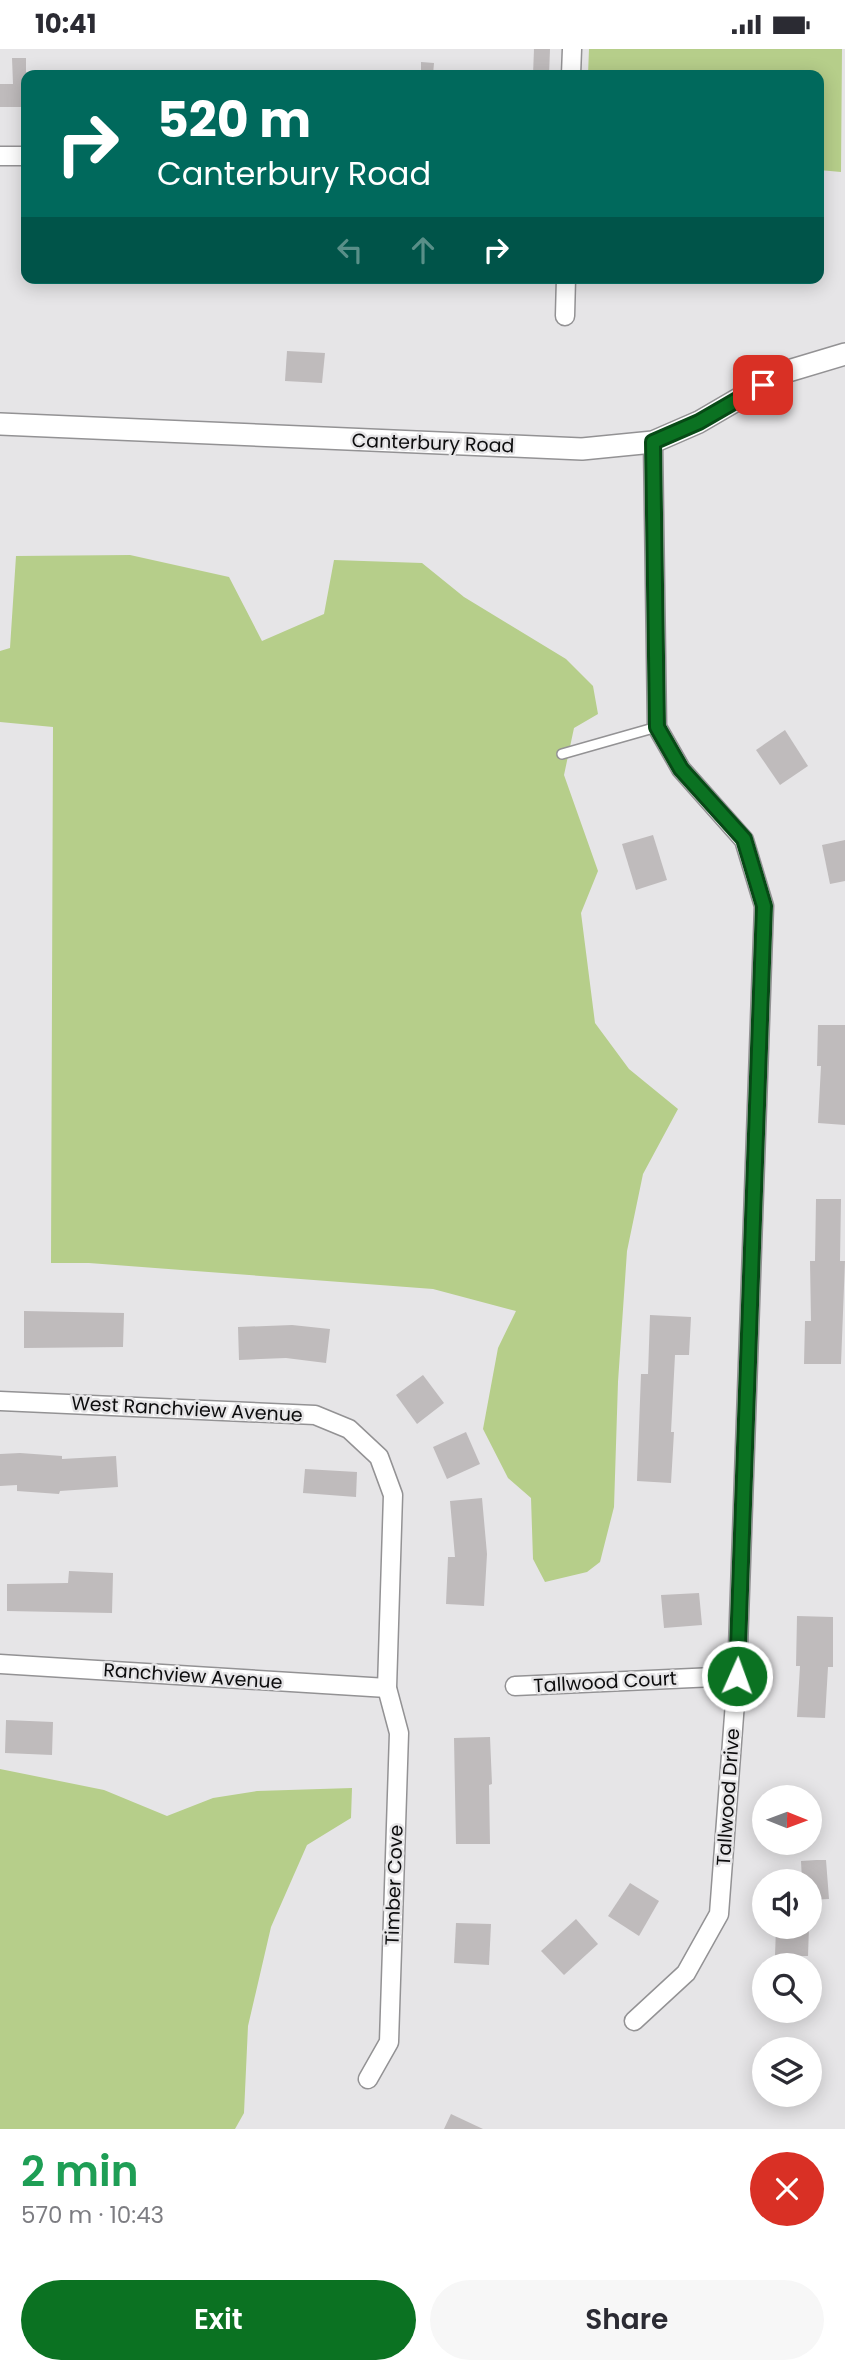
<!DOCTYPE html>
<html lang="en">
<head>
<meta charset="utf-8">
<style>
	:root { --surface:#fff; --page:#f7f7f7; --text:#2b2b33; --muted:#7c7c81; --accent:#0b7222 }
	body { margin:0; font-family:Poppins,sans-serif; background:var(--page); color:var(--text); height:100vh; display:flex; flex-direction:column; font-size:26px; white-space:nowrap }
	* { box-sizing:border-box; margin:0 }
	p { font-size:23px; color:var(--muted) }
	.icon { flex:none; width:38px; height:38px; fill:none; stroke:currentColor; stroke-width:2; stroke-linecap:round; stroke-linejoin:round }
	.map { position:relative; height:2080px; overflow:hidden }
	.side { display:flex; flex-direction:column; background:var(--surface); flex:1 }
	.side>* { flex:none }
	.top-card { position:absolute; left:21px; top:21px; width:803px; height:214px; border-radius:14px; box-shadow:0 4px 18px #0003; background:#00695c; color:#fff; overflow:hidden }
	.needle { width:46px; rotate:91deg }
	.fabs { position:absolute; left:752px; top:1736px; display:grid; gap:14px }
	.fabs a { display:grid; place-items:center; width:70px; height:70px; border-radius:50%; background:var(--surface); box-shadow:0 4px 18px #0003; font-size:35px }
	.pin { position:absolute; display:grid; place-items:center; width:60px; height:60px; color:#fff; margin:-30px; border-radius:14px; box-shadow:0 4px 10px #0006 }
	.me { position:absolute; width:77px; margin:-38px; rotate:2deg; stroke-linejoin:round; filter:drop-shadow(0 0 5px #0008) }
	.turn { display:flex; align-items:center; gap:24px; height:147px; padding:0 21px; font-size:32px }
	.turn .icon { width:91px; height:91px; stroke-width:2.5 }
	.turn b { display:block; font-size:49px; line-height:60px }
	.lanes { display:flex; align-items:center; height:66px; padding:0 21px; background:#0003; justify-content:center; gap:35px; direction:ltr }
	.lanes .off { opacity:.35 }
	.round { display:grid; place-items:center; flex:none; width:74px; height:74px; border-radius:37px; background:var(--page) }
	.head { display:flex; align-items:center; justify-content:space-between; height:119px; padding:0 21px }
	h1 { font-size:42px; font-weight:600; line-height:52px; color:#1e9e55 }
	.action { display:flex; gap:14px; margin-top:auto; padding:14px 21px }
	.action a { flex:1; height:80px; border-radius:42px; background:var(--accent); color:#fff; font-size:28px; font-weight:600; line-height:80px; text-align:center }
	.action a+a { background:var(--page); color:var(--text) }
	.status { display:flex; justify-content:space-between; align-items:center; height:49px; padding:0 35px; background:var(--surface); direction:ltr }
	.status svg { height:19px; fill:currentColor }
	.map>svg:first-child { display:block }
	.green { fill:#b6ce8a }
	.building { fill:#bfbbbc }
	.lines { fill:none; stroke-linecap:round; stroke-linejoin:round }
	.service-casing { stroke:#939294; stroke-width:12 }
	.minor-casing { stroke:#939294; stroke-width:21 }
	.tertiary-casing { stroke:#939294; stroke-width:24 }
	.service { stroke:#fff; stroke-width:9 }
	.minor { stroke:#fff; stroke-width:18 }
	.tertiary { stroke:#fff; stroke-width:21 }
	.route-casing { stroke:#074a16; stroke-width:18 }
	.route { stroke:#0b7222; stroke-width:12 }
	.labels { text-anchor:middle; dominant-baseline:central; stroke-width:5; stroke-linejoin:round; paint-order:stroke }
	.street-label { font-size:19px; fill:#0d0d0e; stroke:#e6e5e7 }
</style>
</head>
<body>
<div class="status"><b>10:41</b><svg viewBox="0 0 49 12"><path d="M0 12V9h3v3zM5 12V6h3v6zM10 12V3h3v9zM15 12V0h3v12zM26 1h20v11H26zM47 4h2v5h-2z"/></svg></div>
<div class="map">
<svg width="845" height="2080" viewBox="0 0 845 2080">
	<rect width="100%" height="100%" fill="#e6e5e7"/>
	<!-- green -->
	<g class="green">
		<path d="M 589,0 L 842,0 L 841,123 L 819,121 L 819,26 L 588,26 Z"/>
		<path d="M 130,506 L 229,528 L 262,592 L 324,565 L 334,511 L 422,514 L 464,548 L 566,610 L 593,637 L 598,665 L 574,679 L 564,726 L 598,822 L 581,864 L 595,974 L 629,1020 L 678,1060 L 643,1125 L 627,1202 L 618,1333 L 614,1458 L 600,1513 L 587,1523 L 545,1533 L 533,1510 L 531,1449 L 508,1429 L 483,1380 L 498,1299 L 516,1262 L 433,1240 L 89,1214 L 51,1214 L 53,678 L 0,673 L 0,602 L 10,599 L 16,507 Z"/>
		<path d="M 0,1720 L 104,1741 L 167,1767 L 213,1749 L 257,1742 L 352,1739 L 351,1769 L 307,1796 L 271,1878 L 248,1977 L 244,2064 L 235,2080 L 0,2080 Z"/>
	</g>
	<!-- building -->
	<g class="building">
		<path d="M 534,0 L 550,0 L 549,26 L 533,26 Z"/>
		<path d="M 12,9 L 26,9 L 26,58 L 0,58 L 0,35 L 13,35 Z"/>
		<path d="M 421,13 L 434,14 L 433,26 L 421,26 Z"/>
		<path d="M 287,302 L 325,304 L 322,334 L 285,332 Z"/>
		<path d="M 785,681 L 808,717 L 780,736 L 756,701 Z"/>
		<path d="M 653,786 L 667,831 L 636,841 L 622,795 Z"/>
		<path d="M 845,791 L 845,832 L 830,835 L 822,796 Z"/>
		<path d="M 818,976 L 845,976 L 845,1076 L 818,1074 L 821,1017 L 817,1017 Z"/>
		<path d="M 816,1150 L 841,1150 L 840,1212 L 845,1212 L 841,1315 L 804,1315 L 805,1272 L 811,1272 L 810,1212 L 815,1212 Z"/>
		<path d="M 24,1262 L 124,1264 L 123,1298 L 24,1299 Z"/>
		<path d="M 650,1266 L 691,1268 L 689,1306 L 675,1306 L 671,1383 L 674,1383 L 671,1434 L 637,1432 L 641,1325 L 648,1325 Z"/>
		<path d="M 292,1276 L 330,1280 L 326,1314 L 286,1309 L 239,1311 L 238,1278 Z"/>
		<path d="M 423,1326 L 444,1354 L 417,1375 L 396,1346 Z"/>
		<path d="M 466,1383 L 480,1415 L 447,1430 L 433,1398 Z"/>
		<path d="M 20,1404 L 62,1407 L 62,1410 L 116,1407 L 118,1438 L 60,1442 L 59,1445 L 17,1442 L 17,1436 L 0,1437 L 0,1405 Z"/>
		<path d="M 305,1420 L 357,1423 L 356,1448 L 303,1444 Z"/>
		<path d="M 482,1449 L 487,1505 L 484,1557 L 446,1555 L 448,1508 L 455,1508 L 450,1452 Z"/>
		<path d="M 69,1522 L 113,1524 L 112,1564 L 7,1562 L 7,1535 L 68,1534 Z"/>
		<path d="M 699,1544 L 702,1576 L 664,1579 L 661,1546 Z"/>
		<path d="M 797,1567 L 833,1568 L 833,1618 L 828,1618 L 825,1669 L 797,1668 L 800,1617 L 796,1617 Z"/>
		<path d="M 6,1671 L 53,1673 L 52,1706 L 5,1704 Z"/>
		<path d="M 490,1688 L 492,1735 L 489,1736 L 490,1795 L 456,1795 L 454,1689 Z"/>
		<path d="M 816,1811 L 826,1811 L 829,1850 L 810,1851 L 810,1832 L 802,1832 L 801,1812 Z"/>
		<path d="M 630,1834 L 659,1852 L 639,1887 L 608,1867 Z"/>
		<path d="M 576,1870 L 598,1895 L 564,1926 L 541,1902 Z"/>
		<path d="M 456,1874 L 491,1875 L 489,1916 L 454,1914 Z"/>
		<path d="M 776,1878 L 809,1878 L 808,1907 L 775,1907 Z"/>
		<path d="M 451,2065 L 483,2080 L 444,2080 Z"/>
	</g>
	<g class="lines">
		<defs>
			<path id="service" d="M 562,705 L 657,678"/>
			<g id="minor">
				<path d="M 571,26 L 572,0"/>
				<path d="M 0,107 L 26,107"/>
				<path d="M 565,267 L 566,229"/>
				<path d="M 0,1352 L 315,1366 L 349,1380 L 379,1408 L 393,1446 L 387,1639 L 399,1684 L 389,1993 L 368,2030"/>
				<path d="M 0,1615 L 387,1639"/>
				<path d="M 515,1637 L 737,1627"/>
				<path d="M 634,1972 L 686,1924 L 719,1865 L 737,1627 L 764,857 L 744,791 L 681,720 L 657,678 L 653,393"/>
			</g>
			<path id="tertiary" d="M 0,375 L 582,400 L 653,393 L 699,373 L 785,323 L 845,305"/>
		</defs>
		<!-- service casing -->
		<use href="#service" class="service-casing"/>
		<!-- minor casing -->
		<use href="#minor" class="minor-casing"/>
		<!-- tertiary casing -->
		<use href="#tertiary" class="tertiary-casing"/>
		<!-- service -->
		<use href="#service" class="service"/>
		<!-- minor -->
		<use href="#minor" class="minor"/>
		<!-- tertiary -->
		<use href="#tertiary" class="tertiary"/>
	</g>
	<g class="lines">
		<defs>
			<path id="route" d="M 737,1627 L 764,857 L 744,790 L 681,720 L 657,678 L 653,393 L 699,373 L 763,336"/>
		</defs>
		<!-- route casing -->
		<use href="#route" class="route-casing"/>
		<!-- route -->
		<use href="#route" class="route"/>
	</g>
	<g class="labels">
		<!-- street labels -->
		<g class="street-label">
			<text transform="translate(433 394) rotate(2)">Canterbury Road</text>
			<text transform="translate(187 1360) rotate(3)">West Ranchview Avenue</text>
			<text transform="translate(193 1627) rotate(4)">Ranchview Avenue</text>
			<text transform="translate(605 1633) rotate(-3)">Tallwood Court</text>
			<text transform="translate(728 1748) rotate(-86)">Tallwood Drive</text>
			<text transform="translate(394 1836) rotate(-88)">Timber Cove</text>
		</g>
	</g>
</svg>
<div class="fabs">
<a><svg class="needle" viewBox="-14 -14 28 28"><path d="M0-13l5 13h-10z" fill="#e53935"/><path d="M0 13l5-13h-10z" fill="#7c7c81"/></svg></a>
<a><svg class="icon" aria-label="sound" viewBox="0 0 24 24"><path d="M4 9h4l5-4v14l-5-4H4zM17 9q2 3 0 6"/></svg></a>
<a><svg class="icon" aria-label="search" viewBox="0 0 24 24"><circle cx="10" cy="10" r="6"/><path d="M15 15l6 6"/></svg></a>
<a><svg class="icon" aria-label="layers" viewBox="0 0 24 24"><path d="M12 4l9 5-9 5-9-5zM3 14l9 5 9-5"/></svg></a>
</div>
<div class="pin" style="left:763px;top:336px;background:#d93025"><svg class="icon" aria-label="arrive" viewBox="0 0 24 24"><path d="M6 21V4h12l-3 4 3 4H6"/></svg></div>
<svg class="me" style="left:737px;top:1627px" viewBox="-20 -20 40 40"><circle r="17" fill="#0b7222" stroke="#fff" stroke-width="3"/><path d="M0-11L8 9 0 5-8 9z" fill="#fff"/></svg>
<div class="top-card">
<div class="turn"><svg class="icon" aria-label="right" viewBox="0 0 24 24"><path d="M7 20v-9h11M14 6l5 5-5 5"/></svg><div><b>520 m</b>Canterbury Road</div></div>
<div class="lanes"><svg class="icon off" aria-label="left" viewBox="0 0 24 24"><path d="M17 20v-9H6M10 6l-5 5 5 5"/></svg><svg class="icon off" aria-label="ahead" viewBox="0 0 24 24"><path d="M12 20V5M6 11l6-6 6 6"/></svg><svg class="icon" aria-label="right" viewBox="0 0 24 24"><path d="M7 20v-9h11M14 6l5 5-5 5"/></svg></div>
</div>
</div>
<section class="side">
<div class="head"><div><h1>2 min</h1><p>570 m · 10:43</p></div><a class="round" style="background:#d93025;color:#fff"><svg class="icon" aria-label="close" viewBox="0 0 24 24"><path d="M6 6l12 12M18 6L6 18"/></svg></a></div>
<div class="action"><a>Exit</a><a>Share</a></div>
</section>
</body>
</html>
